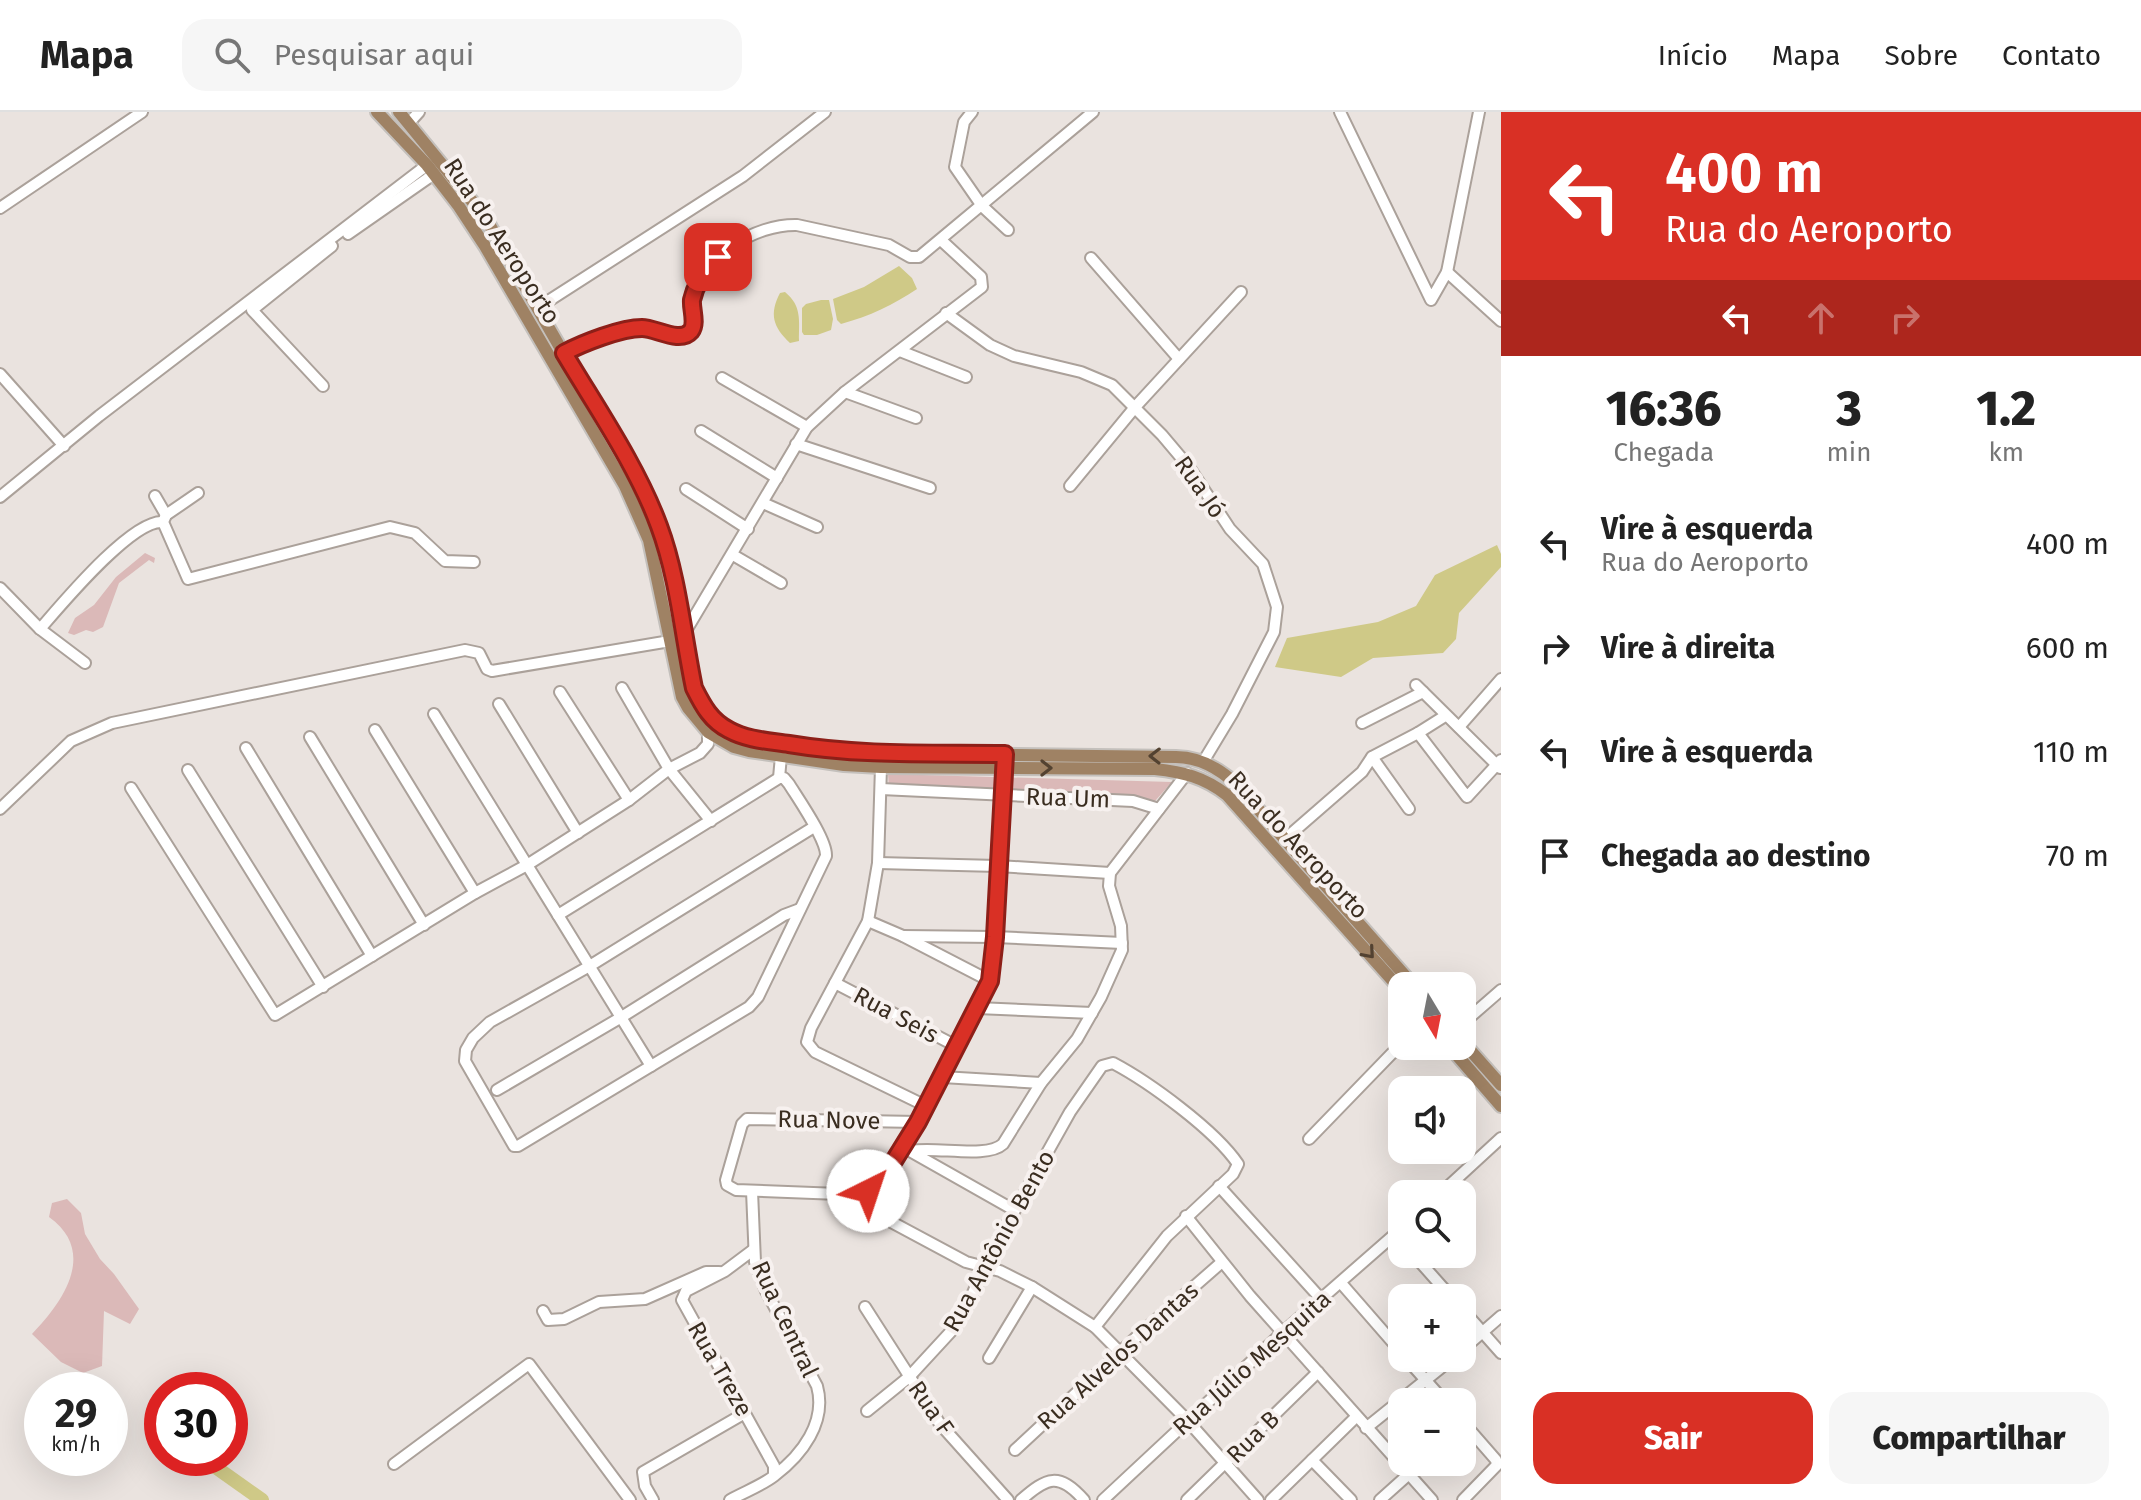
<!DOCTYPE html>
<html lang="pt">
<head>
<meta charset="utf-8">
<style>
	:root { --surface:#fff; --page:#f6f6f6; --text:#222; --muted:#767676; --line:#e0e0e0; --accent:#d93025 }
	body { margin:0; font-family:"Fira Sans",sans-serif; background:var(--page); color:var(--text); height:100vh; display:flex; flex-direction:column; font-size:30px; white-space:nowrap }
	* { box-sizing:border-box; margin:0 }
	p { font-size:26px; color:var(--muted) }
	.icon { flex:none; width:44px; height:44px; fill:none; stroke:currentColor; stroke-width:2; stroke-linecap:round; stroke-linejoin:round }
	.map { position:relative; flex:1; overflow:hidden }
	.panel { display:flex; flex-direction:column; background:var(--surface); width:640px }
	.panel>* { flex:none }
	.top-card { background:#d93025; color:#fff; overflow:hidden }
	.needle { width:52px; rotate:170deg }
	.buttons { position:absolute; left:1388px; top:860px; display:grid; gap:16px }
	.buttons a { display:grid; place-items:center; width:88px; height:88px; border-radius:16px; background:var(--surface); box-shadow:0 8px 32px #0002; font-size:40px }
	.speed { position:absolute; left:24px; top:1260px; display:flex; gap:16px; font-size:40px; font-weight:700; text-align:center }
	.speed>* { display:grid; place-content:center; width:104px; height:104px; border-radius:50%; background:var(--surface); box-shadow:0 8px 32px #0002; line-height:1 }
	.speed small { font-size:20px; font-weight:400 }
	.speed .limit { border:12px solid #d22; background:#fff; color:#111 }
	.pin { position:absolute; display:grid; place-items:center; width:68px; height:68px; color:#fff; margin:-34px; border-radius:16px; box-shadow:0 4px 12px #0006 }
	.me { position:absolute; width:88px; margin:-44px; rotate:41deg; stroke-linejoin:round; filter:drop-shadow(0 0 6px #0008) }
	.turn { display:flex; align-items:center; gap:28px; height:168px; padding:0 32px; font-size:36px }
	.turn .icon { width:104px; height:104px; stroke-width:2.5 }
	.turn b { display:block; font-size:56px; line-height:68px }
	.lanes { display:flex; align-items:center; height:76px; padding:0 32px; background:#0003; justify-content:center; gap:40px; direction:ltr }
	.lanes .off { opacity:.35 }
	.eta { display:flex; justify-content:space-evenly; align-items:center; height:136px; text-align:center }
	.eta b { font-size:48px; font-weight:800; line-height:56px }
	.cta { display:flex; gap:16px; margin-top:auto; padding:16px 32px }
	.cta a { flex:1; height:92px; border-radius:24px; background:var(--accent); color:#fff; font-size:32px; font-weight:800; line-height:92px; text-align:center }
	.cta a+a { background:var(--page); color:var(--text) }
	ul { padding:0; list-style:none }
	li { display:flex; align-items:center; gap:24px; height:104px; padding:0 32px }
	li div { flex:1 }
	li b { display:block; font-size:30px }
	li em { font-style:normal }
	header { display:flex; align-items:center; gap:48px; box-sizing:border-box; height:112px; padding:0 40px; background:var(--surface); border-bottom:2px solid var(--line) }
	header strong { font-size:38px }
	nav { display:flex; gap:44px; margin-inline-start:auto; font-size:28px }
	.search { width:560px; height:72px; background:var(--page); display:flex; align-items:center; gap:20px; box-sizing:border-box; padding:0 28px; border-radius:24px; color:var(--muted); font-size:30px }
	main { display:flex; flex:1; min-height:0 }
	.map>svg:first-child { display:block }
	.green { fill:#dbb9b8 }
	.water { fill:#cfc987 }
	.lines { fill:none; stroke-linecap:round; stroke-linejoin:round }
	.river { stroke:#cfc987; stroke-width:14 }
	.minor-casing { stroke:#aba19a; stroke-width:14 }
	.major-casing { stroke:#c4c0bc; stroke-width:16 }
	.minor { stroke:#fff; stroke-width:10 }
	.major { stroke:#9f8264; stroke-width:12 }
	.oneway { stroke:#534231 }
	.route-casing { stroke:#8d1f18; stroke-width:20 }
	.route { stroke:#d93025; stroke-width:14 }
	.labels { text-anchor:middle; dominant-baseline:central; stroke-width:8; stroke-linejoin:round; paint-order:stroke }
	.street-label { font-size:24px; fill:#3a2d20; stroke:#f7f1ef }
</style>
</head>
<body>
<header>
<strong>Mapa</strong>
<div class="search"><svg class="icon" aria-label="search" viewBox="0 0 24 24"><circle cx="10" cy="10" r="6"/><path d="M15 15l6 6"/></svg>Pesquisar aqui</div>
<nav><a>Início</a><a>Mapa</a><a>Sobre</a><a>Contato</a></nav>
</header>
<main>
<div class="map">
<svg width="1501" height="1388" viewBox="0 0 1501 1388">
	<rect width="100%" height="100%" fill="#eae3df"/>
	<!-- green -->
	<g class="green">
		<path d="M 145,441 L 155,446 L 154,451 L 149,448 L 119,471 L 103,515 L 93,520 L 86,518 L 74,523 L 68,521 L 75,506 L 94,493 L 116,465 Z"/>
		<path d="M 888,662 L 1172,670 L 1155,689 L 889,676 Z"/>
		<path d="M 67,1087 L 81,1101 L 85,1122 L 100,1147 L 114,1162 L 139,1197 L 130,1212 L 104,1199 L 102,1254 L 83,1261 L 61,1250 L 32,1222 C 63,1190 98,1140 49,1105 L 52,1091 Z"/>
	</g>
	<!-- water -->
	<g class="water">
		<path d="M 899,154 L 912,166 L 917,177 C 893,193 870,204 841,212 L 837,208 L 833,187 L 864,175 Z"/>
		<path d="M 785,180 C 802,194 799,208 799,229 L 790,231 C 773,215 769,202 780,181 Z"/>
		<path d="M 821,188 L 829,188 L 833,207 L 831,218 L 817,223 L 804,223 L 802,220 L 802,196 L 806,192 Z"/>
		<path d="M 1497,433 L 1501,442 L 1501,455 L 1459,501 L 1456,527 L 1443,541 L 1373,546 L 1341,565 L 1275,555 L 1287,526 L 1378,510 L 1416,494 L 1435,463 Z"/>
	</g>
	<g class="lines">
		<!-- river -->
		<path class="river" d="M 207,1349 L 262,1388"/>
		<defs>
			<g id="minor">
				<path d="M 972,0 L 964,10 L 955,55 L 982,94 L 1008,118"/>
				<path d="M 1340,0 L 1431,188 L 1447,160 L 1501,209"/>
				<path d="M 409,11 L 419,0"/>
				<path d="M 0,96 L 142,0"/>
				<path d="M 348,122 L 434,62"/>
				<path d="M 1091,146 L 1179,247"/>
				<path d="M 1447,160 L 1479,0"/>
				<path d="M 539,195 L 743,64 L 825,0"/>
				<path d="M 946,201 L 990,233 L 1014,244 L 1081,260 L 1112,273 L 1162,323 L 1189,355 L 1230,417 L 1263,452 L 1277,495 L 1274,520 L 1232,602 L 1203,650"/>
				<path d="M 900,239 L 966,265"/>
				<path d="M 564,241 C 584,231 618,218 640,216 C 654,215 676,230 688,221 C 698,213 691,197 693,186 C 703,144 755,112 797,113 L 889,133 L 910,145 L 919,145 L 1093,0"/>
				<path d="M 0,262 L 64,334"/>
				<path d="M 722,266 L 807,315"/>
				<path d="M 323,274 L 252,198 L 332,134"/>
				<path d="M 845,280 L 916,306"/>
				<path d="M 701,319 L 777,366"/>
				<path d="M 796,332 L 930,376"/>
				<path d="M 1070,374 L 1136,294 L 1241,180"/>
				<path d="M 686,377 L 748,417"/>
				<path d="M 198,381 L 166,403 L 163,410 L 188,467 L 390,415 L 415,421 L 445,449 L 474,450"/>
				<path d="M 155,384 L 166,403"/>
				<path d="M 0,385 L 99,304 L 427,53"/>
				<path d="M 763,391 L 817,415"/>
				<path d="M 733,443 L 781,471"/>
				<path d="M 0,476 L 40,517 L 85,551"/>
				<path d="M 40,517 C 61,493 132,407 163,410"/>
				<path d="M 684,522 L 807,315 L 845,280 L 982,175 L 981,165 L 942,129"/>
				<path d="M 1416,573 L 1500,656"/>
				<path d="M 622,576 L 669,657 L 711,709"/>
				<path d="M 560,580 L 629,688"/>
				<path d="M 499,592 L 578,721"/>
				<path d="M 434,602 L 651,954"/>
				<path d="M 1362,611 L 1423,580"/>
				<path d="M 1459,615 L 1501,567"/>
				<path d="M 375,618 L 475,781"/>
				<path d="M 1418,621 L 1467,685 L 1501,648"/>
				<path d="M 310,625 L 424,813"/>
				<path d="M 246,636 L 372,844"/>
				<path d="M 1372,645 L 1409,697"/>
				<path d="M 881,655 L 878,751 L 868,809 L 811,916 L 807,930 L 815,940 L 926,994"/>
				<path d="M 188,658 L 323,875"/>
				<path d="M 779,666 L 781,644"/>
				<path d="M 131,676 L 275,903 L 475,781 L 527,753 L 629,688 L 669,657 L 700,641 L 708,632 L 708,620"/>
				<path d="M 881,677 L 1133,689 L 1159,697"/>
				<path d="M 0,697 L 71,629 L 112,611 L 465,538 L 479,541 L 487,557 L 492,559 L 670,529"/>
				<path d="M 1285,727 L 1362,660 L 1372,645 L 1418,621 L 1445,604"/>
				<path d="M 878,751 L 998,754 L 1110,761"/>
				<path d="M 558,803 L 779,666 L 784,666 L 789,672 C 799,688 827,728 826,744 L 758,885 L 749,895 L 518,1034 L 514,1034 L 465,949 L 466,938 L 473,926 L 490,910 L 588,855 L 814,715"/>
				<path d="M 868,809 L 903,824 L 990,869"/>
				<path d="M 903,824 L 995,825 L 1122,831"/>
				<path d="M 835,871 L 958,935"/>
				<path d="M 977,896 L 1092,901"/>
				<path d="M 1462,912 L 1501,878"/>
				<path d="M 942,965 L 1041,971"/>
				<path d="M 497,978 L 620,906 L 784,803 L 800,797"/>
				<path d="M 918,1010 L 747,1007 L 742,1012 L 726,1068 L 727,1073 L 736,1078 L 839,1082 L 868,1079 L 884,1065 L 918,1010 L 990,869 L 995,825 L 1004,648"/>
				<path d="M 1309,1027 L 1402,931"/>
				<path d="M 908,1038 L 1014,1098"/>
				<path d="M 911,1039 C 935,1034 987,1047 1003,1032 L 1041,971 L 1077,927 L 1101,885 L 1122,838 L 1121,814 L 1109,774 L 1110,761 L 1187,661"/>
				<path d="M 1219,1074 L 1322,1188"/>
				<path d="M 1440,1082 L 1501,1026"/>
				<path d="M 841,1083 L 966,1150 L 1000,1159 L 1032,1175 L 1095,1215 L 1187,1308 L 1258,1388"/>
				<path d="M 1186,1104 L 1250,1184 L 1432,1388"/>
				<path d="M 753,1138 L 725,1159 L 686,1179 L 682,1188 L 774,1354 L 774,1363"/>
				<path d="M 1413,1142 L 1452,1186"/>
				<path d="M 1341,1171 L 1402,1241"/>
				<path d="M 865,1195 L 940,1312 L 1008,1388"/>
				<path d="M 1462,1197 L 1501,1241"/>
				<path d="M 543,1199 L 548,1208 L 564,1207 L 599,1190 L 645,1187 L 706,1160 L 719,1160"/>
				<path d="M 1462,1238 L 1501,1204"/>
				<path d="M 989,1246 L 1032,1175"/>
				<path d="M 1406,1246 L 1445,1290"/>
				<path d="M 867,1299 L 909,1265 L 956,1214 L 967,1195 L 987,1148 L 1070,1000 L 1102,954 L 1113,951 C 1149,970 1215,1018 1238,1052 L 1233,1062 L 1167,1124 L 1095,1215"/>
				<path d="M 1462,1309 L 1496,1348 L 1497,1353 L 1463,1388"/>
				<path d="M 1366,1316 L 1453,1246"/>
				<path d="M 1015,1338 L 1141,1221 L 1222,1150"/>
				<path d="M 1312,1348 L 1351,1388"/>
				<path d="M 394,1352 L 529,1252 L 630,1388"/>
				<path d="M 653,1388 L 645,1374 L 643,1360 L 745,1301"/>
				<path d="M 730,1388 C 744,1380 761,1374 774,1364 C 802,1343 827,1310 817,1274 L 766,1179 L 755,1150 L 752,1079"/>
				<path d="M 1021,1388 C 1047,1365 1059,1360 1084,1388"/>
				<path d="M 1103,1388 L 1282,1221 L 1402,1116"/>
				<path d="M 1187,1388 L 1318,1260"/>
				<path d="M 1271,1388 L 1356,1305"/>
				<path d="M 1380,1388 L 1409,1362"/>
			</g>
			<g id="major">
				<path d="M 377,0 L 427,53 L 458,93 L 485,134 L 625,374 L 649,428 L 682,585 L 688,596 L 708,620 L 734,635 L 749,639 L 844,653 L 881,655 L 1155,657 C 1183,660 1204,665 1227,683 L 1402,879"/>
				<path d="M 399,0 L 485,105 L 641,376 L 664,429 L 694,576 C 699,586 703,596 710,603 C 740,637 823,637 866,641 L 1176,645 C 1200,645 1220,657 1237,673 L 1414,874"/>
				<path d="M 1462,929 L 1501,973"/>
				<path d="M 1449,934 L 1501,994"/>
			</g>
		</defs>
		<!-- minor casing -->
		<use href="#minor" class="minor-casing"/>
		<!-- major casing -->
		<use href="#major" class="major-casing"/>
		<!-- minor -->
		<use href="#minor" class="minor"/>
		<!-- major -->
		<use href="#major" class="major"/>
	</g>
	<!-- one-way arrows -->
	<defs><path id="oneway-chevron" d="M-2-3.5L2.5 0L-2 3.5" fill="none" stroke-width="1.6" stroke-linecap="round" stroke-linejoin="round" transform="scale(2)"/></defs>
	<g class="oneway">
		<use href="#oneway-chevron" transform="translate(1155 644) rotate(-179)"/>
		<use href="#oneway-chevron" transform="translate(1046 656)"/>
		<use href="#oneway-chevron" transform="translate(1369 841) rotate(49)"/>
	</g>
	<g class="lines">
		<defs>
			<path id="route" d="M 718,145 C 706,157 696,170 692,188 C 691,197 697,211 691,219 C 680,232 656,216 642,216 C 621,216 583,231 564,241 C 596,295 637,354 659,414 C 678,465 683,523 694,576 C 703,594 711,609 729,618 C 747,628 769,629 789,632 C 860,644 933,641 1005,642 L 995,825 L 990,869 L 918,1010 L 884,1065 L 868,1079"/>
		</defs>
		<!-- route casing -->
		<use href="#route" class="route-casing"/>
		<!-- route -->
		<use href="#route" class="route"/>
	</g>
	<g class="labels">
		<!-- street labels -->
		<g class="street-label">
			<text transform="translate(502 129) rotate(57)">Rua do Aeroporto</text>
			<text transform="translate(1200 375) rotate(55)">Rua Jó</text>
			<text transform="translate(1068 686) rotate(2)">Rua Um</text>
			<text transform="translate(1298 733) rotate(47)">Rua do Aeroporto</text>
			<text transform="translate(896 903) rotate(28)">Rua Seis</text>
			<text transform="translate(829 1008) rotate(1)">Rua Nove</text>
			<text transform="translate(999 1129) rotate(-61)">Rua Antônio Bento</text>
			<text transform="translate(785 1207) rotate(65)">Rua Central</text>
			<text transform="translate(1118 1244) rotate(-42)">Rua Alvelos Dantas</text>
			<text transform="translate(1252 1251) rotate(-42)">Rua Júlio Mesquita</text>
			<text transform="translate(720 1257) rotate(60)">Rua Treze</text>
			<text transform="translate(931 1296) rotate(55)">Rua F</text>
			<text transform="translate(1253 1325) rotate(-45)">Rua B</text>
		</g>
	</g>
</svg>
<div class="buttons">
<a><svg class="needle" viewBox="-14 -14 28 28"><path d="M0-13l5 13h-10z" fill="#e53935"/><path d="M0 13l5-13h-10z" fill="#767676"/></svg></a>
<a><svg class="icon" aria-label="sound" viewBox="0 0 24 24"><path d="M4 9h4l5-4v14l-5-4H4zM17 9q2 3 0 6"/></svg></a>
<a><svg class="icon" aria-label="search" viewBox="0 0 24 24"><circle cx="10" cy="10" r="6"/><path d="M15 15l6 6"/></svg></a>
<a>+</a>
<a>−</a>
</div>
<div class="speed"><div>29<small>km/h</small></div><div class="limit">30</div></div>
<div class="pin" style="left:718px;top:145px;background:#d93025"><svg class="icon" aria-label="arrive" viewBox="0 0 24 24"><path d="M6 21V4h12l-3 4 3 4H6"/></svg></div>
<svg class="me" style="left:868px;top:1079px" viewBox="-20 -20 40 40"><circle r="19" fill="#fff"/><path d="M0-13L10 11 0 6-10 11z" fill="#d93025"/></svg>
</div>
<section class="panel">
<div class="top-card">
<div class="turn"><svg class="icon" aria-label="left" viewBox="0 0 24 24"><path d="M17 20v-9H6M10 6l-5 5 5 5"/></svg><div><b>400 m</b>Rua do Aeroporto</div></div>
<div class="lanes"><svg class="icon" aria-label="left" viewBox="0 0 24 24"><path d="M17 20v-9H6M10 6l-5 5 5 5"/></svg><svg class="icon off" aria-label="ahead" viewBox="0 0 24 24"><path d="M12 20V5M6 11l6-6 6 6"/></svg><svg class="icon off" aria-label="right" viewBox="0 0 24 24"><path d="M7 20v-9h11M14 6l5 5-5 5"/></svg></div>
</div>
<div class="eta">
<div><b>16:36</b><p>Chegada</p></div>
<div><b>3</b><p>min</p></div>
<div><b>1.2</b><p>km</p></div>
</div>
<ul>
<li><svg class="icon" aria-label="left" viewBox="0 0 24 24"><path d="M17 20v-9H6M10 6l-5 5 5 5"/></svg><div><b>Vire à esquerda</b><p>Rua do Aeroporto</p></div><em>400 m</em></li>
<li><svg class="icon" aria-label="right" viewBox="0 0 24 24"><path d="M7 20v-9h11M14 6l5 5-5 5"/></svg><div><b>Vire à direita</b></div><em>600 m</em></li>
<li><svg class="icon" aria-label="left" viewBox="0 0 24 24"><path d="M17 20v-9H6M10 6l-5 5 5 5"/></svg><div><b>Vire à esquerda</b></div><em>110 m</em></li>
<li><svg class="icon" aria-label="arrive" viewBox="0 0 24 24"><path d="M6 21V4h12l-3 4 3 4H6"/></svg><div><b>Chegada ao destino</b></div><em>70 m</em></li>
</ul>
<div class="cta"><a>Sair</a><a>Compartilhar</a></div>
</section>
</main>
</body>
</html>
